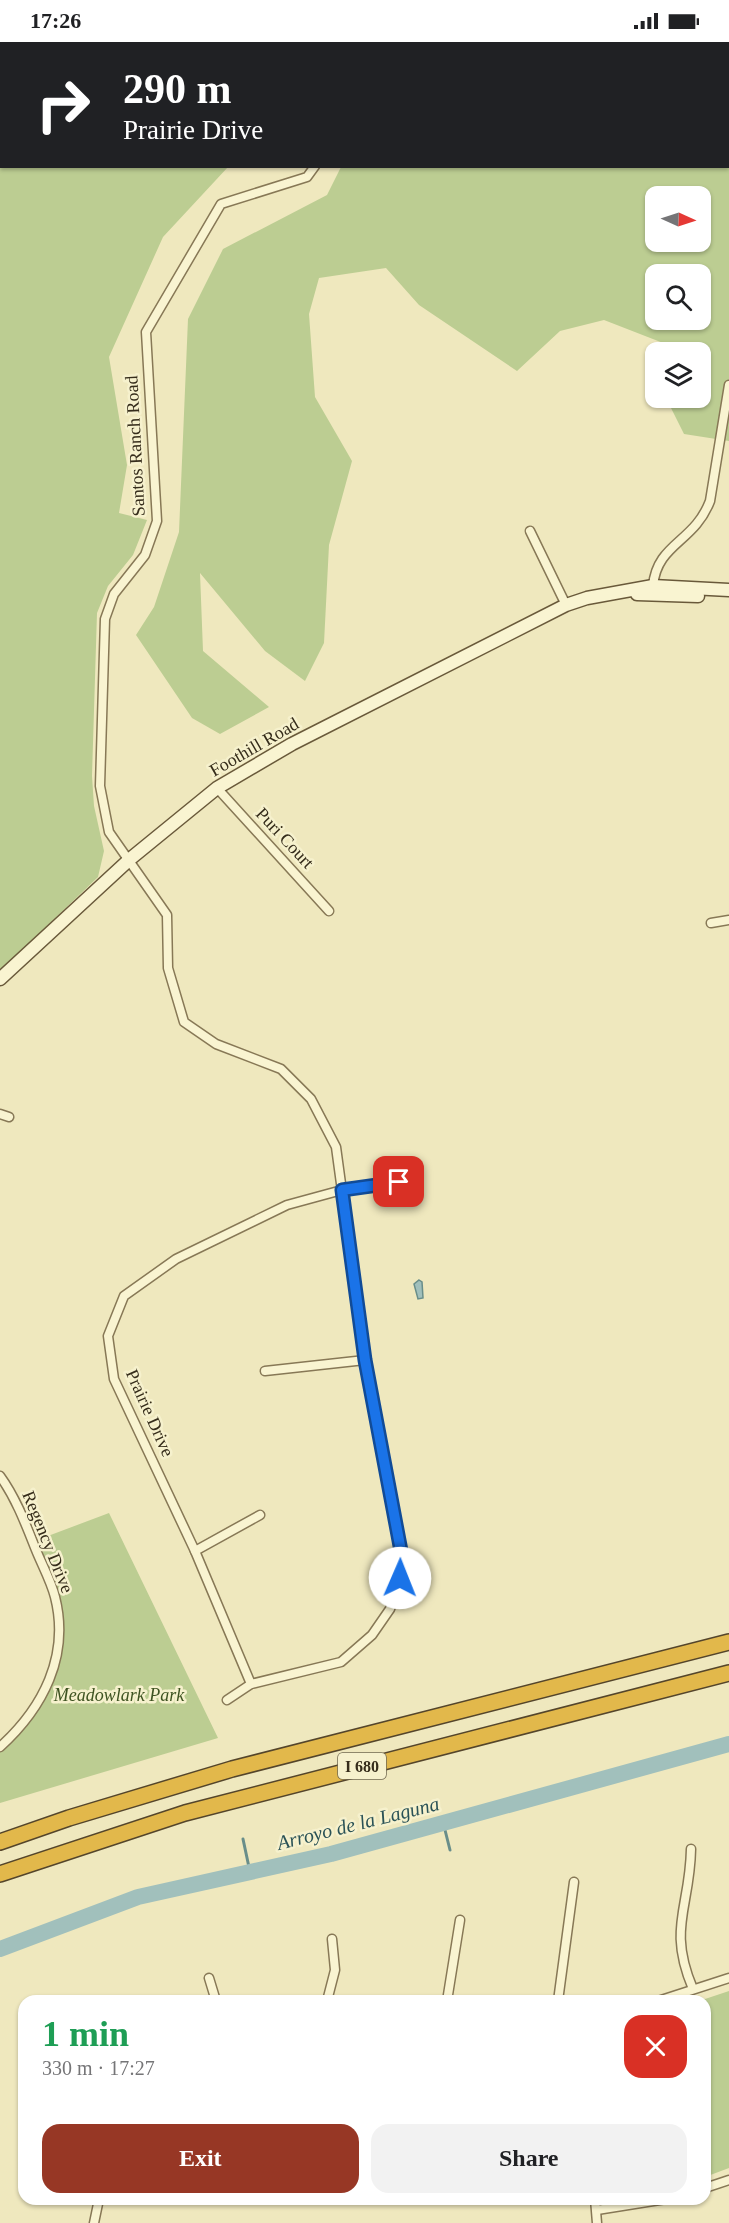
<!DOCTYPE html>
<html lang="en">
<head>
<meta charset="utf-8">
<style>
	:root { --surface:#fff; --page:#f2f2f2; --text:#202124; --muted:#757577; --accent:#973725 }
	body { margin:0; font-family:"Times New Roman",serif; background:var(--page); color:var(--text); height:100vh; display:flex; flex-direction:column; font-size:22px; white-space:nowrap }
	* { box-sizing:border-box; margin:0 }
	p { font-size:20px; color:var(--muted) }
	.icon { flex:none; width:33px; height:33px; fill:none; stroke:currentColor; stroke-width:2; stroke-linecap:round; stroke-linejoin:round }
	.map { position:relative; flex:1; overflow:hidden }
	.sheet { position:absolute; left:18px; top:1953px; width:693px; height:210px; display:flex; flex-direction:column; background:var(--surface); border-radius:18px; box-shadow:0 2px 4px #0004 }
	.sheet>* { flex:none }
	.banner { position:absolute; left:0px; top:0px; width:729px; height:126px; box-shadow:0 2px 4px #0004; background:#202124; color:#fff; overflow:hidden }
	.needle { width:39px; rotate:93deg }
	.fabs { position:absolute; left:645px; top:144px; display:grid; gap:12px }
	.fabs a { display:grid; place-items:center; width:66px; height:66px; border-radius:12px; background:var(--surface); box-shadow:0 2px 4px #0004; font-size:30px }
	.pin { position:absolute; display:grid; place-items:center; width:51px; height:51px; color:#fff; margin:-26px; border-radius:12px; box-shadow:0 3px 9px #0006 }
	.me { position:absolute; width:66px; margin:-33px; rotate:1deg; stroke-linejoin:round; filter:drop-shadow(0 0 4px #0008) }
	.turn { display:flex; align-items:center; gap:21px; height:126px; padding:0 24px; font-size:27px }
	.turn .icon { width:78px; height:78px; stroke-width:2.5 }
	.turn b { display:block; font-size:42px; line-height:51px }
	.round { display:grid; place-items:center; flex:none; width:63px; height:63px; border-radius:18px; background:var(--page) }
	.overview { display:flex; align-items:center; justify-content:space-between; height:102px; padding:0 24px }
	h1 { font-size:36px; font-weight:800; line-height:45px; color:#1e9e55 }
	.action { display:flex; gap:12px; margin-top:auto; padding:12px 24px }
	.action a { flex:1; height:69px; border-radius:18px; background:var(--accent); color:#fff; font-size:24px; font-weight:800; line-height:69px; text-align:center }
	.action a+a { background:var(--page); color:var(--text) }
	.status { display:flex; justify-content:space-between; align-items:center; height:42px; padding:0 30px; background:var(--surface); direction:ltr }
	.status svg { height:16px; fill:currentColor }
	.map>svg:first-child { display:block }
	.green { fill:#bccd92; fill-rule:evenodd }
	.water { fill:#a1c0bc; stroke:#698e8a; stroke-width:1.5 }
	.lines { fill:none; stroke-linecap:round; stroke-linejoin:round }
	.stream { stroke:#698e8a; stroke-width:3 }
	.river { stroke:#a1c0bc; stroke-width:16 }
	.minor-casing { stroke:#877856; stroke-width:11 }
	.secondary-casing { stroke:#69593a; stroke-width:15 }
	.motorway-casing { stroke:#54452b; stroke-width:18 }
	.minor { stroke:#f9f4d1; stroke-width:8 }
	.secondary { stroke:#f9f4d1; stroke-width:12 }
	.motorway { stroke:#e2b84b; stroke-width:15 }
	.route-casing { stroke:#114b97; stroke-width:15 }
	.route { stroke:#1a73e8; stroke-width:10 }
	.labels { text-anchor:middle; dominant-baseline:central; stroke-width:5; stroke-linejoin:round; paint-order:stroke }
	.shield { fill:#f6f1cd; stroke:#706850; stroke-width:1.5 }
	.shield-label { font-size:16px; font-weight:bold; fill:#362d1b }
	.street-label { font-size:18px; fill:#362d1b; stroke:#f6f1cd }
	.park-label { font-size:18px; font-style:italic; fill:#3e5321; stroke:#f6f1cd }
	.water-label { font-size:20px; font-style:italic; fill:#2a5256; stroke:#f6f1cd }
</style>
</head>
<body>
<div class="status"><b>17:26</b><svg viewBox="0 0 49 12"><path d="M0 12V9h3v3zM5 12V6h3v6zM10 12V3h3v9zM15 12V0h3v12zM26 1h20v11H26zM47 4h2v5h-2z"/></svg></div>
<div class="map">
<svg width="729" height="2181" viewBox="0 0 729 2181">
	<rect width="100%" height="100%" fill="#efe8be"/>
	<!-- green -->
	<g class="green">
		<path d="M 0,0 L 331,1 L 2,2 L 2,124 L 228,125 L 163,195 L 109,315 L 127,423 L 119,471 L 147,478 L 133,513 L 108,544 L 97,571 L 92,734 L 94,764 L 104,809 L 98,835 L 0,929 Z"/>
		<path d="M 366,0 L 729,0 L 729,399 L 684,392 L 669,362 L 670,356 L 700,356 L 700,310 L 676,310 L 676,306 L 604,278 L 560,289 L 517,329 L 419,263 L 386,226 L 319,236 L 309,272 L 315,355 L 352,419 L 329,503 L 324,601 L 305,639 L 265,609 L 200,531 L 203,609 L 269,665 L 220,692 L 192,676 L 136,593 L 154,565 L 179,490 L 188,277 L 223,207 L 327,153 L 341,125 L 728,124 L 728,2 ZM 656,154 L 700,154 L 700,200 L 656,200 ZM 656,232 L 700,232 L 700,278 L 656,278 Z"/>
		<path d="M 109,1471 L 218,1696 L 0,1761 L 0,1708 L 13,1697 L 51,1631 L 57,1586 L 52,1549 L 32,1500 Z"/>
		<path d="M 729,1949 L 729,2126 L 705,2135 L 705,1959 L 699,1959 Z"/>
	</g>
	<!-- water -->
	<path class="water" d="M 419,1238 L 422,1240 L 423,1256 L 418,1257 L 414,1242 Z"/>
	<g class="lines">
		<!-- stream -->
		<g class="stream">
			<path d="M 711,0 L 711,2"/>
			<path d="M 728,65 L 729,70"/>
			<path d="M 443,1780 L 450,1808"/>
			<path d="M 243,1797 L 250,1830"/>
		</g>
		<!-- river -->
		<path class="river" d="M 0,1907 L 138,1855 L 331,1812 L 729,1702"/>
		<defs>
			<g id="minor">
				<path d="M 346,2 L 346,0"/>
				<path d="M 530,489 L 566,563"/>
				<path d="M 653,544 C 657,501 694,501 710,459 L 729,343"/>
				<path d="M 217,746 L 329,869"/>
				<path d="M 711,881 L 729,878"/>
				<path d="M 0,1072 L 9,1075"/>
				<path d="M 265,1329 L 365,1318"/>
				<path d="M 0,1434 C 16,1456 26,1483 36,1508 C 42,1523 51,1539 55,1555 C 70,1614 43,1666 0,1705"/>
				<path d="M 195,1509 L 260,1473"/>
				<path d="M 251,1642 L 195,1509 L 114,1337 L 108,1294 L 124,1254 L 176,1217 L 287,1163 L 342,1148 L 399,1140"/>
				<path d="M 227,1658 L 251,1642 L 341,1620 L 372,1593 L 390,1567 L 400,1536 L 401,1509 L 365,1318 L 336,1105 L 311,1057 L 281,1027 L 216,1002 L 184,980 L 168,926 L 167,873 L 109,790 L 100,744 L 105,577 L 114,552 L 145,513 L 157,479 L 146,290 L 221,162 L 307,135 L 315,124"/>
				<path d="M 691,1807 C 690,1866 667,1886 693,1947"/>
				<path d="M 209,1936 L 216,1959"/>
				<path d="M 327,1959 L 335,1928 L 332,1897"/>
				<path d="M 447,1959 L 460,1878"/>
				<path d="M 558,1959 L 574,1840"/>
				<path d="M 658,1959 L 729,1936"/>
				<path d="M 705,2146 L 729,2138"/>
				<path d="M 595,2157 L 597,2181"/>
				<path d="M 597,2168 L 666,2157"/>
				<path d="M 94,2181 L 99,2157"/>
			</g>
			<g id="secondary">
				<path d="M 637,552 L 698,554"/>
				<path d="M 0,937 L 130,817 L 217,746 L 292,702 L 566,563 L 587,556 L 653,544 L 729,548"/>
			</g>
			<g id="motorway">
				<path d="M 0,1800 L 69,1776 L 232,1727 L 729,1600"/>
				<path d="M 0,1832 L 185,1771 L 729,1631"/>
			</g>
		</defs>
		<!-- minor casing -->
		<use href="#minor" class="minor-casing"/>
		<!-- secondary casing -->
		<use href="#secondary" class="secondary-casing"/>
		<!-- motorway casing -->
		<use href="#motorway" class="motorway-casing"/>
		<!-- minor -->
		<use href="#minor" class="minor"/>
		<!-- secondary -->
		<use href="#secondary" class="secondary"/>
		<!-- motorway -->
		<use href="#motorway" class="motorway"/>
	</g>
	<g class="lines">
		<defs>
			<path id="route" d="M 399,1140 L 342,1148 L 365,1318 L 401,1509 L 400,1536"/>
		</defs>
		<!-- route casing -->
		<use href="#route" class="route-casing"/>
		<!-- route -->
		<use href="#route" class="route"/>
	</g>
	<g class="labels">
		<!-- shield labels -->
		<rect class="shield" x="338" y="1711" width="48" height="26" rx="4.5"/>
		<g class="shield-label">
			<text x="362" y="1724">I 680</text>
		</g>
		<!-- street labels -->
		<g class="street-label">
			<text transform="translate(135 404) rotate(-93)">Santos Ranch Road</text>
			<text transform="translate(254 705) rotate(-30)">Foothill Road</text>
			<text transform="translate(285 796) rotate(47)">Puri Court</text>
			<text transform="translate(150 1371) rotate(66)">Prairie Drive</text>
			<text transform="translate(48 1500) rotate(68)">Regency Drive</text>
		</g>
		<!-- park labels -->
		<g class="park-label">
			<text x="119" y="1653">Meadowlark Park</text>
		</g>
		<!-- water labels -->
		<g class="water-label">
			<text transform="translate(358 1781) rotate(-14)">Arroyo de la Laguna</text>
		</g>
	</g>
</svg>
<div class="fabs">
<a><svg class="needle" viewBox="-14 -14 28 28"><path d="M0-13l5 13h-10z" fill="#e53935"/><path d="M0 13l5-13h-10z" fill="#757577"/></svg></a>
<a><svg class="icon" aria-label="search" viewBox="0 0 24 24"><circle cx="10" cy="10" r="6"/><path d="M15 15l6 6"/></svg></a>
<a><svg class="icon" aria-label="layers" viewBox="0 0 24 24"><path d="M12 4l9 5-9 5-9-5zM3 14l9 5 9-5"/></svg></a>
</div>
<div class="pin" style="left:399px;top:1140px;background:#d93025"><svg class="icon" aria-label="arrive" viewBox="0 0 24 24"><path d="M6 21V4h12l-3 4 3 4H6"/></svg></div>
<svg class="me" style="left:400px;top:1536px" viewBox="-20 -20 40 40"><circle r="19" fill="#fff"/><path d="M0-13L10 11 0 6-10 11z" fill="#1a73e8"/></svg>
<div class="banner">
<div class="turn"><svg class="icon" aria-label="right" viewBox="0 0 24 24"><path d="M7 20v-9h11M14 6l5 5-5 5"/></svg><div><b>290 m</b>Prairie Drive</div></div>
</div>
<section class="sheet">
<div class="overview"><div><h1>1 min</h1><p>330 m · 17:27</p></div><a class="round" style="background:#d93025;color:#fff"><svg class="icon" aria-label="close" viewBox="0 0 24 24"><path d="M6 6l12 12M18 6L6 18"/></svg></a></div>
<div class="action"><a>Exit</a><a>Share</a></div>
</section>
</div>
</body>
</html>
